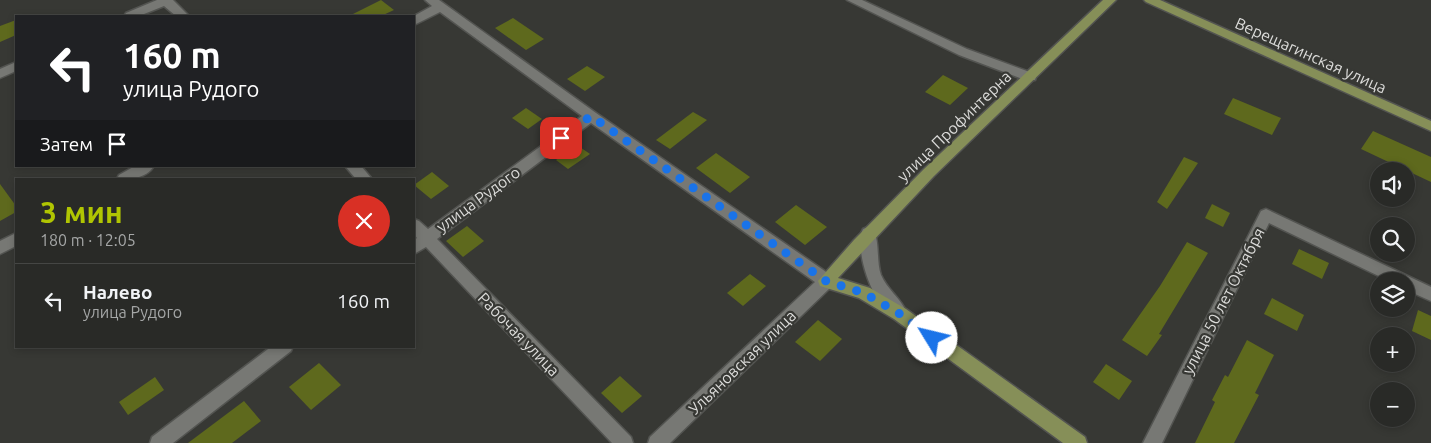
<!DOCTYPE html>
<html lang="ru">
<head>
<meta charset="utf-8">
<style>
	:root { --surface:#292a27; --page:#31322f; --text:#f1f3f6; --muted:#a5a7a7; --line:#454644; --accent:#b0c502 }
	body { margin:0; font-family:Ubuntu,sans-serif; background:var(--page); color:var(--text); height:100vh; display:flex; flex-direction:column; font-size:19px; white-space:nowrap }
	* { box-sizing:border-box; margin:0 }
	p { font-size:16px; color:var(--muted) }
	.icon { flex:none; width:28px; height:28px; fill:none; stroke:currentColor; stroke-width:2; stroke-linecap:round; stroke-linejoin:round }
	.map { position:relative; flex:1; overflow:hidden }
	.details { position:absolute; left:15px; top:178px; width:400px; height:170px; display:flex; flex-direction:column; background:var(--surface); border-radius:0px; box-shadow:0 2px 8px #0003,0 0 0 1px var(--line) }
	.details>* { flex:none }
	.guide { position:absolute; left:15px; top:15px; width:400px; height:152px; border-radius:0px; box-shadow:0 2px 8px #0003,0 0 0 1px var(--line); background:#202124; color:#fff; overflow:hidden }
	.fabs { position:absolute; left:1370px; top:162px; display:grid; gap:10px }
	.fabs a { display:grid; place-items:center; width:45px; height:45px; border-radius:50%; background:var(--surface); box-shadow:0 2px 8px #0003,0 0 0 1px var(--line); font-size:25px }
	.pin { position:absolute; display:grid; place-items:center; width:42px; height:42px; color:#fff; margin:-21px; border-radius:10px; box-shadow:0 2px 8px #0006 }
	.me { position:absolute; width:55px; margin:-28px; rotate:306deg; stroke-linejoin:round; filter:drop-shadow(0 0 4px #0008) }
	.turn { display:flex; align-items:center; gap:18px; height:105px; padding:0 25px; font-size:22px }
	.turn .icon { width:65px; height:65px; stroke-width:2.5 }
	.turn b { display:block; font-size:35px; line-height:42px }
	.then { display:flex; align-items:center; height:48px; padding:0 25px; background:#0003; gap:10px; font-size:19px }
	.round { display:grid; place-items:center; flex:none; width:52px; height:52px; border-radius:26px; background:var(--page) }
	.headline { display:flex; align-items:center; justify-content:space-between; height:85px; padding:0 25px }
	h1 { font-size:30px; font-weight:600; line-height:38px; color:var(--accent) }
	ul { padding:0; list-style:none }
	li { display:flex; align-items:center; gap:15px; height:75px; padding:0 25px; border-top:1px solid var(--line) }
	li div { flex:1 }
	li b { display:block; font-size:19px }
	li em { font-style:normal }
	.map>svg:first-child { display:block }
	.building { fill:#5e691d }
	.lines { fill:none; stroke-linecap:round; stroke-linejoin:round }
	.minor-casing { stroke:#535451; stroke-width:3 }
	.major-casing { stroke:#535451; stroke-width:3 }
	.minor { fill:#777874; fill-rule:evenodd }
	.major { fill:#868f58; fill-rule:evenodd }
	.route { stroke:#1a73e8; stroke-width:9; stroke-dasharray:0 16.2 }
	.labels { text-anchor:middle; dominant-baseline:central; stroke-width:4.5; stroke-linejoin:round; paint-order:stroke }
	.street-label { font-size:16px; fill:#dcdcda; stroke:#373834 }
</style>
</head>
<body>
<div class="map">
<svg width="1431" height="443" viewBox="0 0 1431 443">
	<rect width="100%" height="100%" fill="#373834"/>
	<!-- building -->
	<g class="building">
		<path d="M 381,0 L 394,10 L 381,16 L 349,16 Z"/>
		<path d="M 513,18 L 544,39 L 526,50 L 495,28 Z"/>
		<path d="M 16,20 L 16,35 L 0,42 L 0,26 Z"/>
		<path d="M 587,66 L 605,77 L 585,91 L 567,79 Z"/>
		<path d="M 943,75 L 968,88 L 950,105 L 925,92 Z"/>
		<path d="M 1233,98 L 1281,118 L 1272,135 L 1224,114 Z"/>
		<path d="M 526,108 L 542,119 L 528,129 L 512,118 Z"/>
		<path d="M 693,112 L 707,120 L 670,149 L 656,140 Z"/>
		<path d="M 1373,131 L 1431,157 L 1431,182 L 1361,149 Z"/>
		<path d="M 577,145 L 590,154 L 568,169 L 556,160 Z"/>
		<path d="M 716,153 L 750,177 L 730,193 L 696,168 Z"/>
		<path d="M 1184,157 L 1198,163 L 1167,209 L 1157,202 Z"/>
		<path d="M 432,172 L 449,186 L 431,199 L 414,185 Z"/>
		<path d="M 0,184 L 16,206 L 16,212 L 0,221 Z"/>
		<path d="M 1212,204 L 1230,213 L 1223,227 L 1205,218 Z"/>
		<path d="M 796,205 L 827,227 L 805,245 L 775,222 Z"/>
		<path d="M 467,226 L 484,241 L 463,257 L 446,241 Z"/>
		<path d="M 1187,242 L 1208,253 L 1159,334 L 1162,335 L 1147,356 L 1122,340 L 1160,286 Z"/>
		<path d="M 1299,249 L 1329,263 L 1322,279 L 1292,264 Z"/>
		<path d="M 750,274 L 766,286 L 743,306 L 727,293 Z"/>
		<path d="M 1272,298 L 1304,315 L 1297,331 L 1264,314 Z"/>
		<path d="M 1418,310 L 1431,316 L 1431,340 L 1412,331 Z"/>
		<path d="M 818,320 L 842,339 L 820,361 L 795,342 Z"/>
		<path d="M 1247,340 L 1274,355 L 1255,393 L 1259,395 L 1234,443 L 1195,443 L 1215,402 L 1212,400 L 1225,375 L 1228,377 Z"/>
		<path d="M 319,363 L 341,385 L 311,410 L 289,387 Z"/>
		<path d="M 1106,364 L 1132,381 L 1119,400 L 1093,382 Z"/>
		<path d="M 620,376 L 642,396 L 622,413 L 601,393 Z"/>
		<path d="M 155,377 L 164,390 L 128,415 L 119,402 Z"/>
		<path d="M 244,401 L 261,421 L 232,443 L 188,443 Z"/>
	</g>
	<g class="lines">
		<defs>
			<g id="minor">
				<path d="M 157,0 L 173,0 L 189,16 L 176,16 L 164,6 L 139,16 L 124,16 L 126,13 Z"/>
				<path d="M 425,0 L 439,0 L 596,113 L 832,276 L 834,281 L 832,286 L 670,443 L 648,443 L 650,437 L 815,282 L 591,123 L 437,239 L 631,437 L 633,443 L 612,443 L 426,247 L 414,254 L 414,240 L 417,238 L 414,234 L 414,219 L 419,221 L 428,229 L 582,116 L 440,12 L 414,25 L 414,16 L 432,6 Z"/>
				<path d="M 847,0 L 862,0 L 967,49 L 1035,74 L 1036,77 L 1035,80 L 1025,80 L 959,55 Z"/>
				<path d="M 16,62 L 16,71 L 0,78 L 0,69 Z"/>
				<path d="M 135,166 L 154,166 C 146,179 130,179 117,179 L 119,175 Z"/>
				<path d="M 345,166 L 361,166 L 372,179 L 356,179 Z"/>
				<path d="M 1266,209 L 1431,287 L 1431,301 L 1406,290 L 1406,281 L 1389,281 L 1269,223 L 1162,443 L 1143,443 L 1259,215 L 1261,211 Z"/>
				<path d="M 868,227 L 873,229 C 880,241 876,261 881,275 C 887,289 900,298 906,311 L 904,316 C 878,325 852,249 863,229 Z"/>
				<path d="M 16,233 L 16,246 L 0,254 L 0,241 Z"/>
				<path d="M 272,346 L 293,346 L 291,351 L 173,443 L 150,443 L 152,437 Z"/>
			</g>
			<g id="major">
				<path d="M 1103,0 L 1116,0 L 934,176 L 838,278 L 870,288 L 906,309 L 1085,437 L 1087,443 L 1063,443 L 894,319 L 859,298 L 820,286 L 818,281 L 854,240 L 924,169 Z"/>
				<path d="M 1144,0 L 1160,0 L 1431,121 L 1431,131 L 1146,2 Z"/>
			</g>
		</defs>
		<!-- minor casing -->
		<use href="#minor" class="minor-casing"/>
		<!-- major casing -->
		<use href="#major" class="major-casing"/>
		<!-- minor -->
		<use href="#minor" class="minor"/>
		<!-- major -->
		<use href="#major" class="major"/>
	</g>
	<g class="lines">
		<!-- route -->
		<path class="route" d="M 561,138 L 591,116 L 826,281 L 864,293 L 900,314 L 932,338"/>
	</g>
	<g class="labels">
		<!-- street labels -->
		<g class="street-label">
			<text transform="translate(1311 55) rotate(24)">Верещагинская улица</text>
			<text transform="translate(954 126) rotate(-44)">улица Профинтерна</text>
			<text transform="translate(478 199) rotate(-36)">улица Рудого</text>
			<text transform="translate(1223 301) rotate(-63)">улица 50 лет Октября</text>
			<text transform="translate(519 334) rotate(46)">Рабочая улица</text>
			<text transform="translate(742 362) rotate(-44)">Ульяновская улица</text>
		</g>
	</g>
</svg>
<div class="fabs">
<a><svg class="icon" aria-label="sound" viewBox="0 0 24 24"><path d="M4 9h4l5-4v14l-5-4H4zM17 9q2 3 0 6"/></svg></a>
<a><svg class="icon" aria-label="search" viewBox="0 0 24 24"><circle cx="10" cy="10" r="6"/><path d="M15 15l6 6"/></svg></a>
<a><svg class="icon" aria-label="layers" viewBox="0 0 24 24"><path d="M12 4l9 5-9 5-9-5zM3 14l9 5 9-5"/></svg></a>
<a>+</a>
<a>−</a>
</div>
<div class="pin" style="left:561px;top:138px;background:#d93025"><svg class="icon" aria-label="arrive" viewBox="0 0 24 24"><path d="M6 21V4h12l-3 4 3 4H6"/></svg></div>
<svg class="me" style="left:932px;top:338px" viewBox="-20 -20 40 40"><circle r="19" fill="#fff"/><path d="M0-13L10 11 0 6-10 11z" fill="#1a73e8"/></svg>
<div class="guide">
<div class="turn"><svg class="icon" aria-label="left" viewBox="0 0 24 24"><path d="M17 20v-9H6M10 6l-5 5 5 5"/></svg><div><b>160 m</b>улица Рудого</div></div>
<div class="then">Затем<svg class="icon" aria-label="arrive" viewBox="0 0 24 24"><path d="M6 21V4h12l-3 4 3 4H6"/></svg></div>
</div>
<section class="details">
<div class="headline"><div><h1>3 мин</h1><p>180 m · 12:05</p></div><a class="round" style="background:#d93025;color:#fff"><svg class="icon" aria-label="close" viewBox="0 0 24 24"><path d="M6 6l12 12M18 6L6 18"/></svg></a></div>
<ul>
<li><svg class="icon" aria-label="left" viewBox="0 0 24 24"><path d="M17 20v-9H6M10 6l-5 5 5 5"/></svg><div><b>Налево</b><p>улица Рудого</p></div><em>160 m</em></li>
</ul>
</section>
</div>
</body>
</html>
